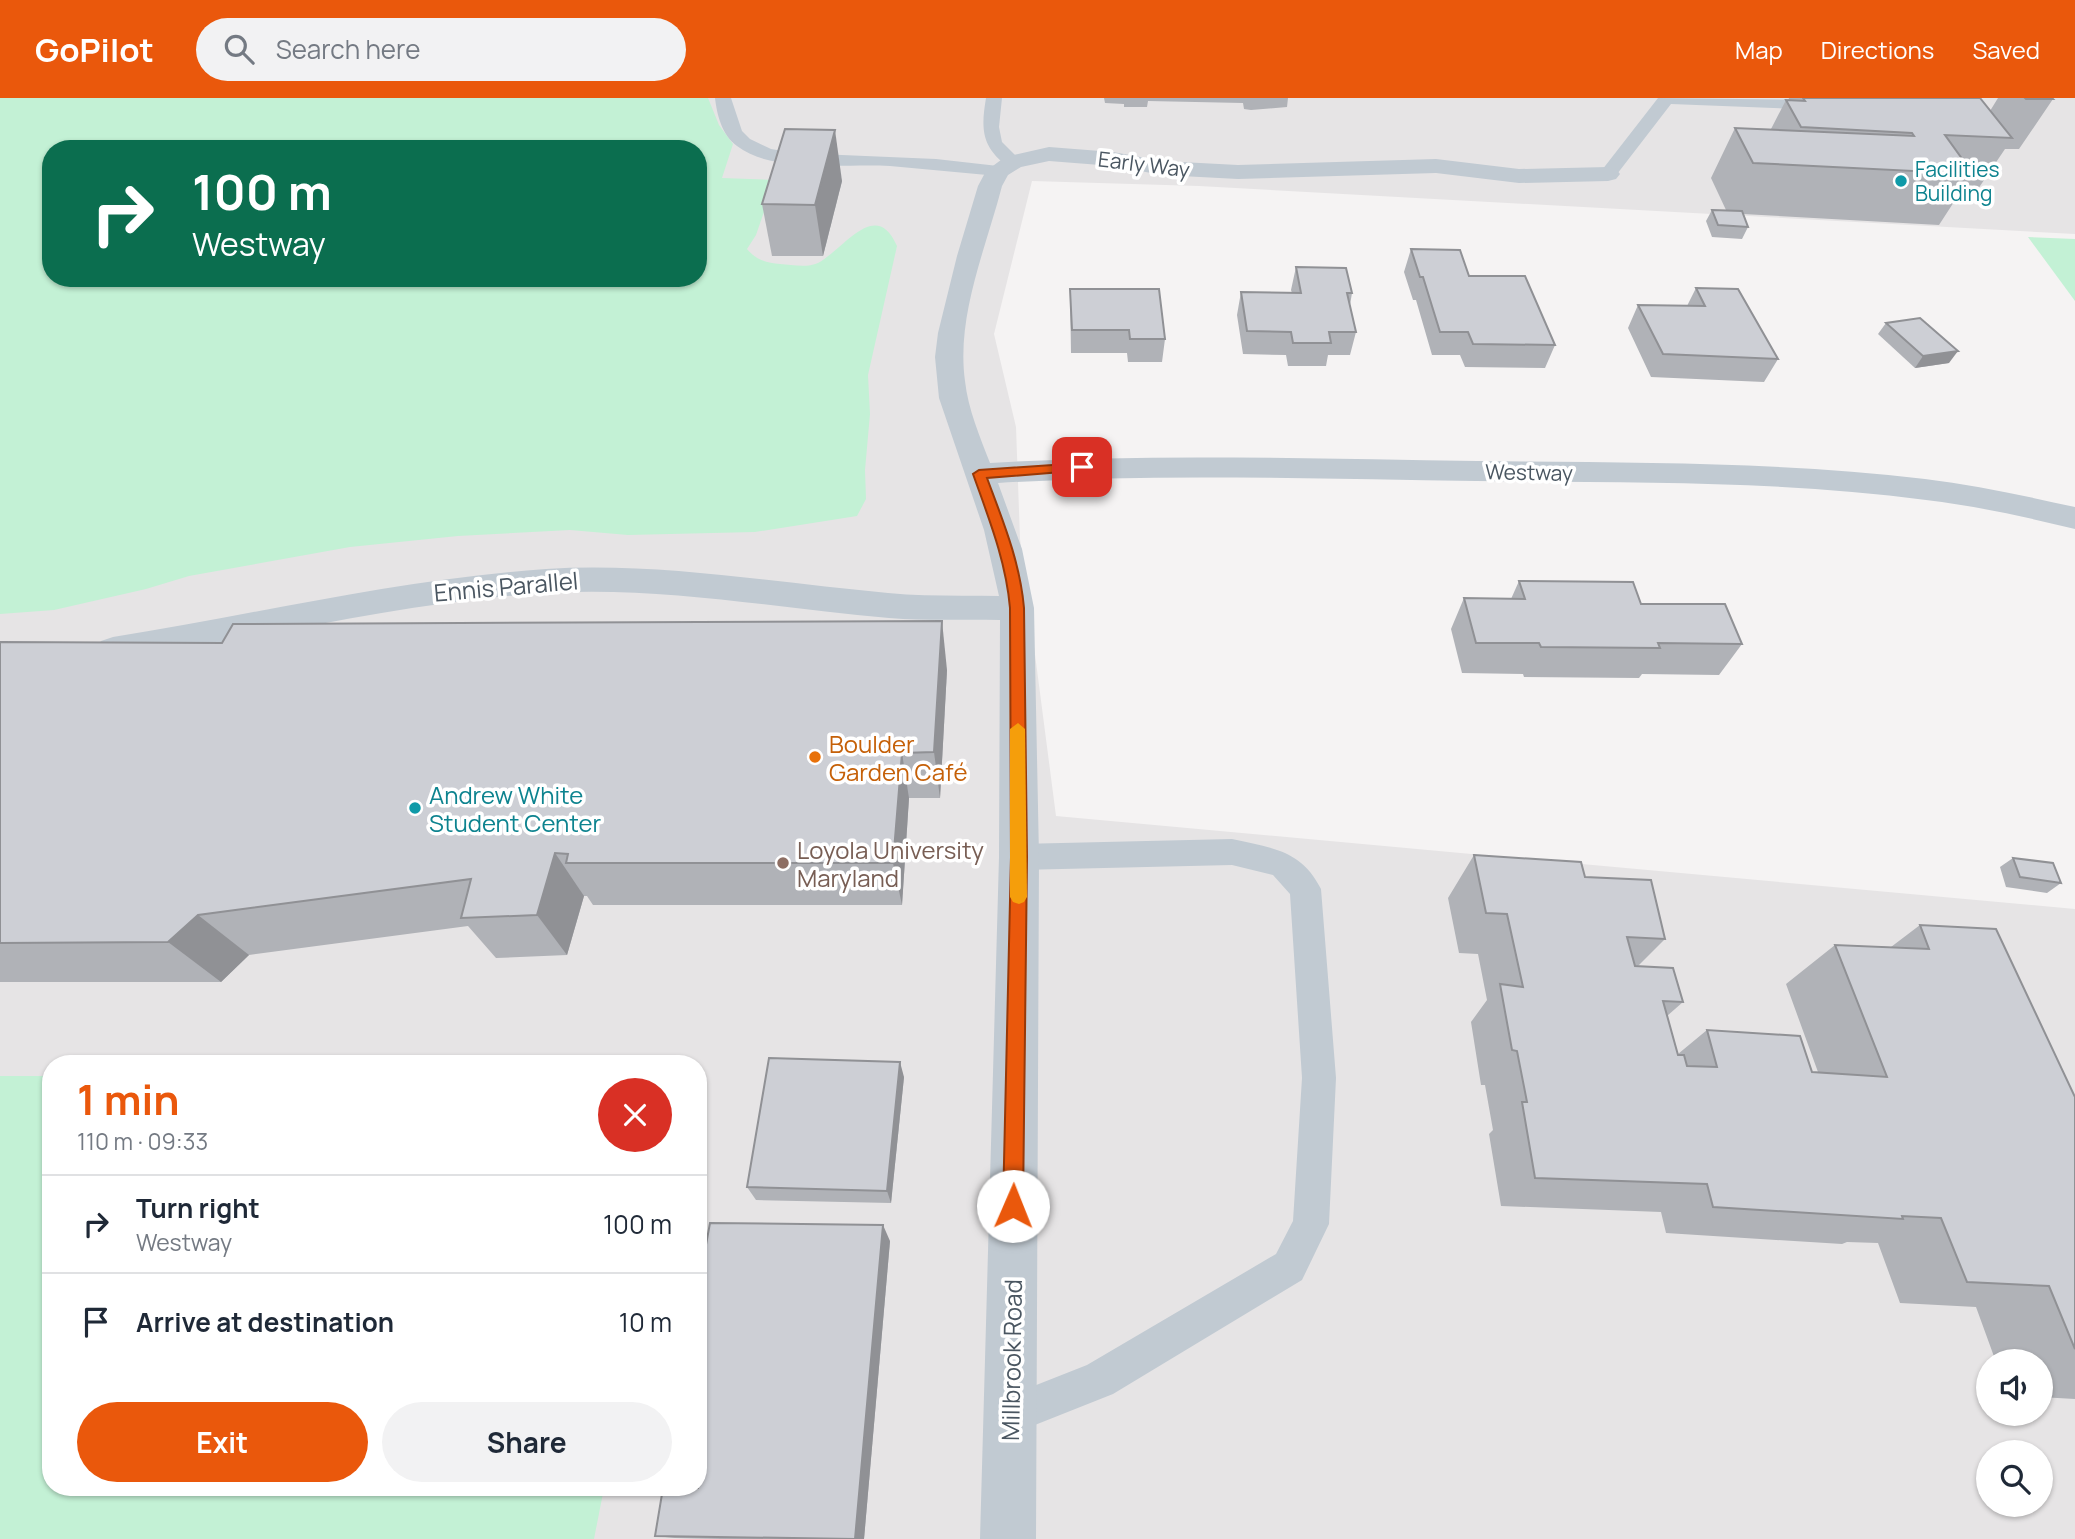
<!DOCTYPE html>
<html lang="en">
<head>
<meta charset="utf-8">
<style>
	:root { --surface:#fff; --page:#f2f2f3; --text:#1f2937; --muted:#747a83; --line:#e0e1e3; --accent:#ea580c }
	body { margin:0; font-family:Manrope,sans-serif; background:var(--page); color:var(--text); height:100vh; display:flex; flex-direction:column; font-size:26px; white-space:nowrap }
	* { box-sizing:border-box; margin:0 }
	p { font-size:23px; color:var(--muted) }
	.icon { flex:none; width:38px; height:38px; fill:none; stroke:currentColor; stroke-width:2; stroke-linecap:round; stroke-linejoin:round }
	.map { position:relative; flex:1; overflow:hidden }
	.sheet { position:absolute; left:42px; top:957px; width:665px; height:441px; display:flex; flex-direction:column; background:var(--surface); border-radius:28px; box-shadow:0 2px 5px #0004 }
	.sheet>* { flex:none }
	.guide { position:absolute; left:42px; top:42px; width:665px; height:147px; border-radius:28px; box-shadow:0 2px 5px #0004; background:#0b6e4f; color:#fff; overflow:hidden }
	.buttons { position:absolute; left:1976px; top:1251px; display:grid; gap:14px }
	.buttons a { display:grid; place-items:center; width:77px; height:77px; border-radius:50%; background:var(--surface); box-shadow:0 2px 5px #0004; font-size:35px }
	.pin { position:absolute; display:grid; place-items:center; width:60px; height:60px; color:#fff; margin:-30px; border-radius:14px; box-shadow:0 4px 10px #0006 }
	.me { position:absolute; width:77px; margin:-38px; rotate:1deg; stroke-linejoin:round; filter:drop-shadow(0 0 5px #0008) }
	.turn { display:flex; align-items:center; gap:24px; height:147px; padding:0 35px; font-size:32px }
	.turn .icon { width:91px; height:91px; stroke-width:2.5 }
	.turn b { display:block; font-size:49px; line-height:60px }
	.round { display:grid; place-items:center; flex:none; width:74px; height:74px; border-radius:37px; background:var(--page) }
	.summary { display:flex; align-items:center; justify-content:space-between; height:119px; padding:0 35px }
	h1 { font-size:42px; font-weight:700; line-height:52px; color:var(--accent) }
	.button { display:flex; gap:14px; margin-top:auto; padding:14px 35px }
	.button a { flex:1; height:80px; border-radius:42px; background:var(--accent); color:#fff; font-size:28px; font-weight:700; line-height:80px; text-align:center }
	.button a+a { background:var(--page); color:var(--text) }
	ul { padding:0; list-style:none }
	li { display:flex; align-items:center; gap:21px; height:98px; padding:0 35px; border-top:2px solid var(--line) }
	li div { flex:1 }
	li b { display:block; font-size:26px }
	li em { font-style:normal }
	header { display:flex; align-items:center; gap:42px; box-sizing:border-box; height:98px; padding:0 35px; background:var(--accent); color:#fff }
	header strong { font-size:33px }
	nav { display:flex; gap:38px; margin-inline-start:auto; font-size:24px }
	.search { width:490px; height:63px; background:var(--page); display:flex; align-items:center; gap:18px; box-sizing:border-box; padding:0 24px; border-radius:38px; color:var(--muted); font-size:26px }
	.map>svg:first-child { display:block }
	.education { fill:#e6e4e5; fill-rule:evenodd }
	.green { fill:#c3f1d5; fill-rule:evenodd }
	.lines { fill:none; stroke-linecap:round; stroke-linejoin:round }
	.service { fill:#c1cad2; fill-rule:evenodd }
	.minor { fill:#c1cad2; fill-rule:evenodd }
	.wall { fill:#b0b2b7 }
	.shaded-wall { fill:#909195 }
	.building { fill:#cdcfd5; stroke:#909195; stroke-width:2 }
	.route { fill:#ea580c; stroke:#983908; stroke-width:2 }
	.slow { fill:#f59e0b }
	.culture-dot { fill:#0f9aa8; stroke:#fff; stroke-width:2.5 }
	.food-dot { fill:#e8710a; stroke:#fff; stroke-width:2.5 }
	.education-dot { fill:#8d6e63; stroke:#fff; stroke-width:2.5 }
	.labels { text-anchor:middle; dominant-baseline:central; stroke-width:7; stroke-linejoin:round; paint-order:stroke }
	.far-street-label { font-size:21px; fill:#4a5661; stroke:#fff }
	.far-culture-label { font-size:21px; fill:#0d838f; stroke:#fff; text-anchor:start }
	.street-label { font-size:24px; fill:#4a5661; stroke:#fff }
	.food-label { font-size:24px; fill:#c56008; stroke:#fff; text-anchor:start }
	.culture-label { font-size:24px; fill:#0d838f; stroke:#fff; text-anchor:start }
	.education-label { font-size:24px; fill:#785e54; stroke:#fff; text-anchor:start }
</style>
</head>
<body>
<header>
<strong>GoPilot</strong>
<div class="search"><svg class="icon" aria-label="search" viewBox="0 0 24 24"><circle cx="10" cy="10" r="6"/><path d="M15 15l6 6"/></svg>Search here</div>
<nav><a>Map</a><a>Directions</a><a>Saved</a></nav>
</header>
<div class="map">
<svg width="2075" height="1441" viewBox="0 0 2075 1441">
	<rect width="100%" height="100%" fill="#f5f3f3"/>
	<!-- education -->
	<path class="education" d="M 0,0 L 2075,0 L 2075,136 L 1199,88 L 1032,83 L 994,236 L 1016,329 L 1020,441 L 1056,718 L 2075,811 L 2075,1441 L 0,1441 ZM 51,51 L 698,51 L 698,180 L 51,180 ZM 51,966 L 698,966 L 698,1390 L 51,1390 ZM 1988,1264 L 2040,1264 L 2040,1316 L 1988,1316 ZM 1988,1354 L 2040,1354 L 2040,1407 L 1988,1407 Z"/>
	<!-- green -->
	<g class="green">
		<path d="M 0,0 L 708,0 L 719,27 L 733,46 L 722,80 L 775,82 L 756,137 L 747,151 C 756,162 767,165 780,166 C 792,167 807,170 818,165 C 844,151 876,99 897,148 L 868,277 L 870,316 L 865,372 L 866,401 L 857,418 L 755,434 L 628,437 L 570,432 L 458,438 L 350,449 L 189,478 L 146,491 L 54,512 L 0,516 ZM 51,51 L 698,51 L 698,180 L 51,180 Z"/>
		<path d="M 2028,139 L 2075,141 L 2075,203 Z"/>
		<path d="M 0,978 L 51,978 L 51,1390 L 604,1390 L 594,1441 L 0,1441 Z"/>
	</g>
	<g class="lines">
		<!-- service -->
		<g class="service">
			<path d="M 715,0 L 731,0 L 742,33 L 750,41 L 771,51 L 795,55 L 936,61 L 998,68 L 1007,73 L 998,78 C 962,75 926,71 890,68 C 846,65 773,76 737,48 C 722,37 717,17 715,0 Z"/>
			<path d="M 986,0 L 1002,0 L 999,29 L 1002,44 L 1022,64 L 1019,68 L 1007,68 C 981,48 981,30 986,0 Z"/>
			<path d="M 1658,0 L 1823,2 L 1832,7 L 1823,12 L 1671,6 L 1614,80 L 1602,80 L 1599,76 L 1602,72 Z"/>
			<path d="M 1232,741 C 1271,750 1301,751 1321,791 L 1336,980 L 1329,1126 L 1302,1182 L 1113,1296 L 1010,1337 L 996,1331 L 990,1317 L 996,1303 L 1087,1267 L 1276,1156 L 1293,1123 L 1302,980 L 1290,796 L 1273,777 L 1232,767 L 1019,772 L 1008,768 L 1004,759 L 1008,750 L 1019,746 Z"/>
		</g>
		<!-- minor -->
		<path class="minor" d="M 1049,49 L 1113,54 L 1162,63 L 1238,67 L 1436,61 L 1519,71 L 1608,69 L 1616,71 L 1620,76 L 1616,81 L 1608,83 L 1519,85 L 1436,75 L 1238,81 L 1162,77 L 1113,68 L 1049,63 L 1021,69 L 1008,77 L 1002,88 C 986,150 956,218 965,283 C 968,311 980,339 990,365 C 1152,355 1314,361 1477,363 C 1626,365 1776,363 1925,381 C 1975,387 2025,398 2075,409 L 2075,431 C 2026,419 1976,408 1926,402 C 1777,382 1626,385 1476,383 C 1316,381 1157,375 998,385 L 1022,451 L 1034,510 L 1039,759 L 1036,1441 L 980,1441 L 999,759 L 1000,522 C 963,521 926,523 889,520 C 775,510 661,488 546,495 C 400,504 257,541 113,565 L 101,561 L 96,552 L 101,543 L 113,539 C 257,516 400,481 546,471 C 660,464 775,485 888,495 C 924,499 962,497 999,498 L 984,432 L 939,300 L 935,259 L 938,235 L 957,158 L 978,88 L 986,73 L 1005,59 Z"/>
	</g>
	<!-- wall -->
	<g class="wall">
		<path d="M 1104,0 L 1288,0 L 1287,9 L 1251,12 L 1244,11 L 1243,5 L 1148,3 L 1147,9 L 1124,9 L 1124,6 L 1105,5 Z"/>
		<path d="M 1789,0 L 1980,0 L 1990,13 L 1998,0 L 2052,0 L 2053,1 L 2019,51 L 2005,51 L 1978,91 L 1963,90 L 1939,127 L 1743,116 L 1748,129 L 1742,141 L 1712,139 L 1706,123 L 1712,112 L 1726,112 L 1711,80 L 1735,30 L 1771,31 L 1786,2 L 1788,3 Z"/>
		<path d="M 842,83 L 823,158 L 772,158 L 762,106 Z"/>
		<path d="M 1411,151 L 1469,178 L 1555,247 L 1545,270 L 1465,269 L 1460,257 L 1432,257 L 1416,202 L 1413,202 L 1404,174 Z"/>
		<path d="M 1296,169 L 1352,195 L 1350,207 L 1356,234 L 1350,257 L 1328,257 L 1326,268 L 1288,268 L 1286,257 L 1243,256 L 1237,217 L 1241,194 L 1292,195 L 1291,192 Z"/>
		<path d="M 1696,190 L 1778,261 L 1764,284 L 1651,279 L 1628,230 L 1638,207 L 1687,208 Z"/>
		<path d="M 1070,191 L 1165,241 L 1162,264 L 1128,264 L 1127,255 L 1071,255 Z"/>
		<path d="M 1886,225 L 1949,265 L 1915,270 L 1878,236 Z"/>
		<path d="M 1519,483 L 1641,506 L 1742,546 L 1719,577 L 1642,576 L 1639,580 L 1524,579 L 1523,576 L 1462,575 L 1451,531 L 1464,500 L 1511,501 Z"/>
		<path d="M 0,544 L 947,572 L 940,700 L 909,700 L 902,807 L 593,807 L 587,798 L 584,798 L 567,857 L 496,860 L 468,828 L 249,857 L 221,884 L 0,884 Z"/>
		<path d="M 1474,757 L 1585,779 L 1665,841 L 1638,868 L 1683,904 L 1667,918 L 1678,956 L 1707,932 L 1812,974 L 1818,974 L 1786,886 L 1835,847 L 1891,849 L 1920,827 L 2075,999 L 2075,1301 L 2040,1299 L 2040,1264 L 1996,1264 L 1976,1209 L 1900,1205 L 1878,1145 L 1847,1144 L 1842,1146 L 1666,1135 L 1661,1114 L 1501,1108 L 1489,1036 L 1493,1032 L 1485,987 L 1481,987 L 1471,924 L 1487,902 L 1478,856 L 1459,855 L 1448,800 Z"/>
		<path d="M 2013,760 L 2061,785 L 2047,795 L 2006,789 L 2000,769 Z"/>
		<path d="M 904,979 L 891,1105 L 756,1102 L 747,1089 Z"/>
		<path d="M 890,1143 L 864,1441 L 720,1441 L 675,1440 L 655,1438 Z"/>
	</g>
	<!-- shaded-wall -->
	<g class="shaded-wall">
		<path d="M 835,32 L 842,83 L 823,158 L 815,107 Z"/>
		<path d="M 1958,253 L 1949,265 L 1915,270 L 1923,258 Z"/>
		<path d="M 942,523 L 947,572 L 940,700 L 934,654 Z"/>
		<path d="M 902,655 L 909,700 L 902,807 L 893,765 Z"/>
		<path d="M 555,755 L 584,798 L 567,857 L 537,817 Z"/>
		<path d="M 198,817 L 249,857 L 221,884 L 168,844 Z"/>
		<path d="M 900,964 L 904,979 L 891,1105 L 887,1093 Z"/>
		<path d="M 883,1127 L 890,1143 L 864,1441 L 855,1441 Z"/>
	</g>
	<!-- building -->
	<g class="building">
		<path d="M 1803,0 L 1980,0 L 2012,40 L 1945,37 L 1973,76 L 1753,65 L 1735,30 L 1914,38 L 1912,35 L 1801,29 L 1786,2 L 1805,3 Z"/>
		<path d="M 2025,0 L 2052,0 L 2053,1 L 2026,1 Z"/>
		<path d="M 785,31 L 835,32 L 815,107 L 762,106 Z"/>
		<path d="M 1712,112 L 1742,113 L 1748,129 L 1718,127 Z"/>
		<path d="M 1411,151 L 1460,152 L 1469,178 L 1525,178 L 1555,247 L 1473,246 L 1468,234 L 1440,234 L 1423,179 L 1420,179 Z"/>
		<path d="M 1296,169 L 1346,170 L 1352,195 L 1347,195 L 1356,234 L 1329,234 L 1331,245 L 1293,245 L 1291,234 L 1247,233 L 1241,194 L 1301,195 Z"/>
		<path d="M 1696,190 L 1738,191 L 1778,261 L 1663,256 L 1638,207 L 1705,208 Z"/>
		<path d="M 1070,191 L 1159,191 L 1165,241 L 1130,241 L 1129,232 L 1072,232 Z"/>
		<path d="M 1920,220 L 1958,253 L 1923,258 L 1886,225 Z"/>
		<path d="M 1519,483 L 1633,484 L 1641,506 L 1725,506 L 1742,546 L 1658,545 L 1660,550 L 1541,549 L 1539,545 L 1476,545 L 1464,500 L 1525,501 Z"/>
		<path d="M 942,523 L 934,654 L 902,655 L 893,765 L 566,765 L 568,756 L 555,755 L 537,817 L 461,820 L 471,781 L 198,817 L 168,844 L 0,845 L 0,544 L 222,545 L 233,526 Z"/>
		<path d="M 1474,757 L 1581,764 L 1585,779 L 1651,782 L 1665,841 L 1627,839 L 1635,868 L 1673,870 L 1683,904 L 1663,903 L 1678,957 L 1684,957 L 1687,968 L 1717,969 L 1707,932 L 1800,938 L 1812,974 L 1887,979 L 1835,847 L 1929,851 L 1920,827 L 1996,831 L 2075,999 L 2075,1251 L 2049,1188 L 1967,1184 L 1941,1120 L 1902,1118 L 1903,1121 L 1713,1109 L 1707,1086 L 1535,1080 L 1522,1004 L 1527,1004 L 1517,953 L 1512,952 L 1500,886 L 1523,889 L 1507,816 L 1486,815 Z"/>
		<path d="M 2013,760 L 2053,765 L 2061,785 L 2020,779 Z"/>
		<path d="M 769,960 L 900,964 L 887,1093 L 747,1089 Z"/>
		<path d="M 710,1125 L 883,1127 L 855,1441 L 655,1438 L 663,1390 L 698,1390 L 698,1190 Z"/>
	</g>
	<!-- route -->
	<path class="route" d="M 1082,365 L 1088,369 L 1086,372 L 987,380 C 1003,423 1020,464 1024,510 L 1027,759 L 1023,1108 L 1020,1115 L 1013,1118 L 1006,1115 L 1003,1108 L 1011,759 L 1010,510 C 1006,463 989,421 973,376 L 979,372 Z"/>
	<!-- slow -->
	<path class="slow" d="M 1018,625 L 1025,631 L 1027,799 L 1024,804 L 1019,806 L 1013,804 L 1010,799 L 1010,631 Z"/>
	<!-- markers -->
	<g class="culture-dot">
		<circle cx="1901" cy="83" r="7"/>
		<circle cx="415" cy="710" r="7"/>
	</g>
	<circle class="food-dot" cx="815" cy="659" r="7"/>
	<circle class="education-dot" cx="783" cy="765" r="7"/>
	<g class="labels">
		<!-- far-street labels -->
		<g class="far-street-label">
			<text transform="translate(1144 66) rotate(7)">Early Way</text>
			<text transform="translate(1529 374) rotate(1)">Westway</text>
		</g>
		<!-- far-culture labels -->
		<g class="far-culture-label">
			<text x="1915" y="71">Facilities<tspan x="1915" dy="24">Building</tspan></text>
		</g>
		<!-- street labels -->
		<g class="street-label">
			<text transform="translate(506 488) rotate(-5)">Ennis Parallel</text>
			<text transform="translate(1011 1262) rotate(-89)">Millbrook Road</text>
		</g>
		<!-- food labels -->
		<g class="food-label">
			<text x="829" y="645">Boulder<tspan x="829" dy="28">Garden Café</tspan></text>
		</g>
		<!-- culture labels -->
		<g class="culture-label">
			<text x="429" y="696">Andrew White<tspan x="429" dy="28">Student Center</tspan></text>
		</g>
		<!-- education labels -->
		<g class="education-label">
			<text x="797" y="751">Loyola University<tspan x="797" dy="28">Maryland</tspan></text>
		</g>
	</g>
</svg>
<div class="buttons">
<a><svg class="icon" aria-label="sound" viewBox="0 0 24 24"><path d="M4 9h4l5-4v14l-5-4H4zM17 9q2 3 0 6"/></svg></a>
<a><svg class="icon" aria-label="search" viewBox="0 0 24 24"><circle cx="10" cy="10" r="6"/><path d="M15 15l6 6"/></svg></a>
</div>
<div class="pin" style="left:1082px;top:369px;background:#d93025"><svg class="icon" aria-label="arrive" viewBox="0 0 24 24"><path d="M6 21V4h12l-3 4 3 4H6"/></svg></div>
<svg class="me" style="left:1013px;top:1108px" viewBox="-20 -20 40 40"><circle r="19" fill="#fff"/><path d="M0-13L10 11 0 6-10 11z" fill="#ea580c"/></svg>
<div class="guide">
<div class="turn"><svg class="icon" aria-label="right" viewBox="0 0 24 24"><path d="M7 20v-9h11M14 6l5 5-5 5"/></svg><div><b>100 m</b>Westway</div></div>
</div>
<section class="sheet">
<div class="summary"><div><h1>1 min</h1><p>110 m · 09:33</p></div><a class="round" style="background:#d93025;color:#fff"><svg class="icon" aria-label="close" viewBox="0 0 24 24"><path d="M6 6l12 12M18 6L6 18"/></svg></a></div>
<ul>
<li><svg class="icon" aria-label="right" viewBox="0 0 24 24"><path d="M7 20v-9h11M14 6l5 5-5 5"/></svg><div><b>Turn right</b><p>Westway</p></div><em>100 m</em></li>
<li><svg class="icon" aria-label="arrive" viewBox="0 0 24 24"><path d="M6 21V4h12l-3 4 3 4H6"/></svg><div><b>Arrive at destination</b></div><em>10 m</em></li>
</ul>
<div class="button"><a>Exit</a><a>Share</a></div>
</section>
</div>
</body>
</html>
